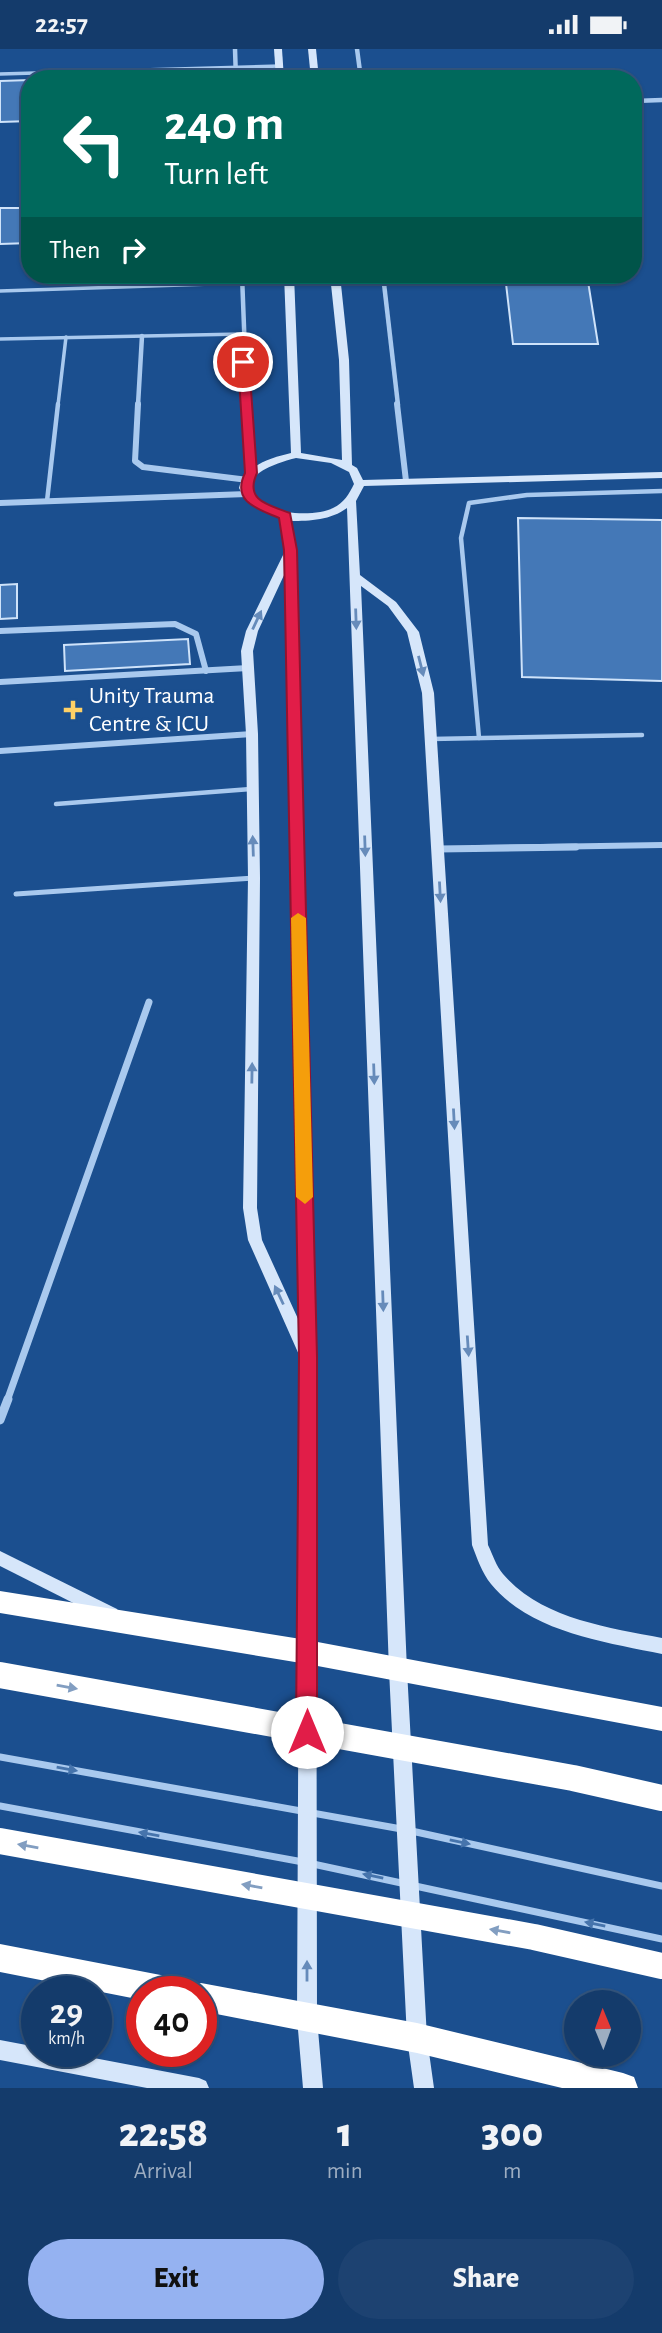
<!DOCTYPE html>
<html lang="en">
<head>
<meta charset="utf-8">
<style>
	:root { --surface:#143b6b; --page:#1d4271; --text:#f1f3f6; --muted:#9dadc1; --line:#33557e; --accent:#95b2f1 }
	body { margin:0; font-family:"Alegreya Sans",sans-serif; background:var(--page); color:var(--text); height:100vh; display:flex; flex-direction:column; font-size:26px; white-space:nowrap }
	* { box-sizing:border-box; margin:0 }
	p { font-size:23px; color:var(--muted) }
	.icon { flex:none; width:38px; height:38px; fill:none; stroke:currentColor; stroke-width:2; stroke-linecap:round; stroke-linejoin:round }
	.map { position:relative; height:2039px; overflow:hidden }
	.panel { display:flex; flex-direction:column; background:var(--surface); flex:1 }
	.panel>* { flex:none }
	.guide { position:absolute; left:21px; top:21px; width:621px; height:214px; border-radius:28px; box-shadow:0 2px 5px #0004,0 0 0 2px var(--line); background:#00695c; color:#fff; overflow:hidden }
	.needle { width:46px; rotate:359deg }
	.buttons { position:absolute; left:564px; top:1941px; display:grid; gap:14px }
	.buttons a { display:grid; place-items:center; width:77px; height:77px; border-radius:50%; background:var(--surface); box-shadow:0 2px 5px #0004,0 0 0 2px var(--line); font-size:35px }
	.speed { position:absolute; left:21px; top:1927px; display:flex; gap:14px; font-size:35px; font-weight:700; text-align:center }
	.speed>* { display:grid; place-content:center; width:91px; height:91px; border-radius:50%; background:var(--surface); box-shadow:0 2px 5px #0004,0 0 0 2px var(--line); line-height:1 }
	.speed small { font-size:18px; font-weight:400 }
	.speed .limit { border:10px solid #d22; background:#fff; color:#111 }
	.pin { position:absolute; display:grid; place-items:center; width:60px; height:60px; color:#fff; margin:-30px; border:4px solid #fff; border-radius:50%; box-shadow:0 2px 7px #0007 }
	.me { position:absolute; width:77px; margin:-38px; rotate:0deg; stroke-linejoin:round; filter:drop-shadow(0 0 5px #0008) }
	.turn { display:flex; align-items:center; gap:24px; height:147px; padding:0 28px; font-size:32px }
	.turn .icon { width:91px; height:91px; stroke-width:2.5 }
	.turn b { display:block; font-size:49px; line-height:60px }
	.then { display:flex; align-items:center; height:66px; padding:0 28px; background:#0003; gap:14px; font-size:26px }
	.eta { display:flex; justify-content:space-evenly; align-items:center; height:119px; text-align:center }
	.eta b { font-size:42px; font-weight:800; line-height:49px }
	.button { display:flex; gap:14px; margin-top:auto; padding:14px 28px }
	.button a { flex:1; height:80px; border-radius:42px; background:var(--accent); color:#111; font-size:28px; font-weight:800; line-height:80px; text-align:center }
	.button a+a { background:var(--page); color:var(--text) }
	.status { display:flex; justify-content:space-between; align-items:center; height:49px; padding:0 35px; background:var(--surface); direction:ltr }
	.status svg { height:19px; fill:currentColor }
	.map>svg:first-child { display:block }
	.building { fill:#4478b7; stroke:#cfe3fa; stroke-width:2 }
	.lines { fill:none; stroke-linecap:round; stroke-linejoin:round }
	.lane-far3 { stroke:#a9c9ee; stroke-width:3.5 }
	.lane-far2 { stroke:#a9c9ee; stroke-width:4.5 }
	.lane-far1 { stroke:#a9c9ee; stroke-width:5 }
	.lane { stroke:#a9c9ee; stroke-width:7 }
	.street-far3 { stroke:#a9c9ee; stroke-width:4.5 }
	.street-far2 { stroke:#a9c9ee; stroke-width:6 }
	.street-far1 { stroke:#a9c9ee; stroke-width:7 }
	.street { stroke:#a9c9ee; stroke-width:9 }
	.secondary { fill:#d6e6fa; fill-rule:evenodd }
	.highway { fill:#fff; fill-rule:evenodd }
	.highway-bridge { stroke:#fff; stroke-width:26 }
	.oneway { fill:#668bba }
	.oneway2 { fill:#829ec1 }
	.oneway3 { fill:#4674ac }
	.route { fill:#e11d48; stroke:#92132f; stroke-width:2 }
	.slow { fill:#f59e0b }
	.poi-dot { fill:#ffd166; stroke:#1b4f8f; stroke-width:2.5 }
	.labels { text-anchor:middle; dominant-baseline:central; stroke-width:5; stroke-linejoin:round; paint-order:stroke }
	.poi-label { font-size:24px; fill:#fff; stroke:#1b4f8f; text-anchor:start }
</style>
</head>
<body>
<div class="status"><b>22:57</b><svg viewBox="0 0 49 12"><path d="M0 12V9h3v3zM5 12V6h3v6zM10 12V3h3v9zM15 12V0h3v12zM26 1h20v11H26zM47 4h2v5h-2z"/></svg></div>
<div class="map">
<svg width="662" height="2039" viewBox="0 0 662 2039">
	<rect width="100%" height="100%" fill="#1b4f8f"/>
	<!-- building -->
	<g class="building">
		<path d="M 30,31 L 30,72 L 0,73 L 0,32 Z"/>
		<path d="M 0,159 L 30,159 L 30,194 L 0,195 Z"/>
		<path d="M 505,226 L 587,226 L 598,295 L 513,295 Z"/>
		<path d="M 518,469 L 662,471 L 662,632 L 522,628 Z"/>
		<path d="M 17,535 L 17,569 L 0,570 L 0,536 Z"/>
		<path d="M 188,590 L 190,615 L 65,622 L 64,596 Z"/>
	</g>
	<g class="lines">
		<!-- lane-far3 -->
		<g class="lane-far3">
			<path d="M 0,25 L 280,17"/>
			<path d="M 0,242 L 242,234"/>
			<path d="M 0,290 L 242,285"/>
			<path d="M 58,356 L 66,288"/>
		</g>
		<!-- lane-far2 -->
		<g class="lane-far2">
			<path d="M 47,452 L 58,355"/>
			<path d="M 479,689 L 461,489 L 469,454 L 527,446 L 662,442"/>
			<path d="M 431,690 L 642,686"/>
			<path d="M 56,755 L 251,740"/>
		</g>
		<!-- lane-far1 -->
		<path class="lane-far1" d="M 16,845 L 254,829"/>
		<!-- lane -->
		<g class="lane">
			<path d="M 0,1708 L 407,1781 L 662,1837"/>
			<path d="M 0,1757 L 303,1813"/>
			<path d="M 313,1815 L 662,1890"/>
		</g>
		<!-- street-far3 -->
		<g class="street-far3">
			<path d="M 235,0 L 236,30"/>
			<path d="M 357,0 L 361,30"/>
			<path d="M 634,52 L 662,51"/>
			<path d="M 242,226 L 247,356"/>
			<path d="M 383,226 L 398,356"/>
			<path d="M 138,356 L 142,287"/>
		</g>
		<!-- street-far2 -->
		<g class="street-far2">
			<path d="M 138,355 L 135,412 L 143,418 L 248,431"/>
			<path d="M 247,355 L 251,424"/>
			<path d="M 397,355 L 406,432"/>
			<path d="M 0,454 L 247,445"/>
			<path d="M 0,582 L 175,575 L 196,585 L 206,622"/>
			<path d="M 0,633 L 248,619"/>
			<path d="M 0,702 L 252,685"/>
			<path d="M 478,799 L 662,796"/>
		</g>
		<!-- street-far1 -->
		<g class="street-far1">
			<path d="M 438,800 L 576,798"/>
			<path d="M 7,1352 L 149,953"/>
		</g>
		<!-- street -->
		<path class="street" d="M 0,1371 L 8,1350"/>
		<!-- secondary -->
		<g class="secondary">
			<path d="M 274,0 L 282,0 L 284,30 L 276,30 Z"/>
			<path d="M 308,0 L 316,0 L 319,30 L 311,30 Z"/>
			<path d="M 284,226 L 294,226 L 301,404 L 342,411 L 339,311 L 330,226 L 340,226 L 349,311 L 352,416 L 357,419 L 363,431 L 662,423 L 662,429 L 364,437 L 356,452 L 360,526 L 396,553 L 419,583 L 434,644 L 488,1496 C 493,1506 496,1517 503,1525 C 542,1570 607,1578 662,1589 L 662,1605 C 605,1593 530,1583 491,1535 C 482,1524 477,1509 472,1496 L 422,644 L 407,583 L 388,557 L 361,537 L 407,1621 L 427,1989 L 434,2039 L 414,2039 L 407,1989 L 389,1621 L 347,459 C 331,471 310,472 291,472 L 296,501 L 316,1308 L 317,1969 L 323,2039 L 303,2039 L 297,1969 L 300,1308 L 248,1191 L 243,1159 L 248,829 L 246,685 L 241,602 L 246,582 L 285,502 L 280,469 C 262,462 248,457 239,439 C 244,417 270,409 291,404 ZM 296,409 L 331,414 L 349,423 L 354,435 C 349,445 344,454 333,459 C 314,469 255,466 250,440 C 247,423 283,412 296,409 ZM 285,524 L 299,1272 L 262,1191 L 257,1159 L 260,829 L 258,685 L 253,602 L 258,582 Z"/>
			<path d="M 0,1502 L 117,1560 L 120,1565 L 117,1570 L 111,1573 L 105,1570 L 0,1517 Z"/>
			<path d="M 0,1991 L 37,1998 L 37,2002 L 57,2002 L 199,2029 L 206,2032 L 209,2039 L 147,2039 L 0,2011 Z"/>
		</g>
		<!-- highway -->
		<g class="highway">
			<path d="M 0,1542 L 307,1591 L 662,1658 L 662,1682 L 307,1615 L 0,1564 Z"/>
			<path d="M 0,1895 L 171,1928 L 181,1932 L 185,1942 L 142,1942 L 142,1951 L 0,1923 Z"/>
			<path d="M 201,1934 L 417,1974 L 623,2024 L 634,2028 L 638,2039 L 562,2039 L 417,2004 L 201,1962 L 201,1942 L 189,1942 L 191,1938 Z"/>
		</g>
		<!-- highway-bridge -->
		<g class="highway-bridge">
			<path d="M 0,1626 L 573,1729 L 662,1749"/>
			<path d="M 0,1792 L 534,1888 L 662,1917"/>
		</g>
	</g>
	<!-- one-way arrows -->
	<defs><path id="oneway-solid" d="M-6-.8H1V-3.2L6.5 0L1 3.2V.8H-6Z" transform="scale(1.75)"/></defs>
	<g class="oneway">
		<use href="#oneway-solid" transform="translate(356 570) rotate(88)"/>
		<use href="#oneway-solid" transform="translate(257 571) rotate(-65)"/>
		<use href="#oneway-solid" transform="translate(421 617) rotate(76)"/>
		<use href="#oneway-solid" transform="translate(253 797) rotate(-92)"/>
		<use href="#oneway-solid" transform="translate(365 797) rotate(88)"/>
		<use href="#oneway-solid" transform="translate(440 843) rotate(87)"/>
		<use href="#oneway-solid" transform="translate(252 1024) rotate(-89)"/>
		<use href="#oneway-solid" transform="translate(374 1025) rotate(88)"/>
		<use href="#oneway-solid" transform="translate(454 1070) rotate(87)"/>
		<use href="#oneway-solid" transform="translate(279 1246) rotate(-115)"/>
		<use href="#oneway-solid" transform="translate(383 1252) rotate(88)"/>
		<use href="#oneway-solid" transform="translate(468 1297) rotate(86)"/>
		<use href="#oneway-solid" transform="translate(307 1922) rotate(-90)"/>
	</g>
	<g class="oneway2">
		<use href="#oneway-solid" transform="translate(67 1638) rotate(10)"/>
		<use href="#oneway-solid" transform="translate(28 1797) rotate(-170)"/>
		<use href="#oneway-solid" transform="translate(252 1837) rotate(-170)"/>
		<use href="#oneway-solid" transform="translate(500 1882) rotate(-170)"/>
	</g>
	<g class="oneway3">
		<use href="#oneway-solid" transform="translate(67 1720) rotate(10)"/>
		<use href="#oneway-solid" transform="translate(149 1785) rotate(-170)"/>
		<use href="#oneway-solid" transform="translate(460 1793) rotate(12)"/>
		<use href="#oneway-solid" transform="translate(373 1827) rotate(-168)"/>
		<use href="#oneway-solid" transform="translate(595 1875) rotate(-168)"/>
	</g>
	<!-- route -->
	<path class="route" d="M 243,309 L 249,313 L 257,424 C 244,452 269,456 290,464 L 297,501 L 317,1308 L 317,1683 L 314,1690 L 307,1693 L 299,1690 L 296,1683 L 299,1308 L 284,501 L 279,469 C 258,460 231,453 245,424 L 238,313 Z"/>
	<!-- slow -->
	<path class="slow" d="M 298,864 L 306,869 L 313,1148 L 305,1155 L 296,1148 L 291,869 Z"/>
	<!-- markers -->
	<path class="poi-dot" d="M69.5 650.5h7v7h7v7h-7v7h-7v-7h-7v-7h7z"/>
	<g class="labels">
		<!-- poi labels -->
		<g class="poi-label">
			<text x="89" y="647">Unity Trauma<tspan x="89" dy="28">Centre &amp; ICU</tspan></text>
		</g>
	</g>
</svg>
<div class="buttons">
<a><svg class="needle" viewBox="-14 -14 28 28"><path d="M0-13l5 13h-10z" fill="#e53935"/><path d="M0 13l5-13h-10z" fill="#9dadc1"/></svg></a>
</div>
<div class="speed"><div>29<small>km/h</small></div><div class="limit">40</div></div>
<div class="pin" style="left:243px;top:313px;background:#d93025"><svg class="icon" aria-label="arrive" viewBox="0 0 24 24"><path d="M6 21V4h12l-3 4 3 4H6"/></svg></div>
<svg class="me" style="left:307px;top:1683px" viewBox="-20 -20 40 40"><circle r="19" fill="#fff"/><path d="M0-13L10 11 0 6-10 11z" fill="#e11d48"/></svg>
<div class="guide">
<div class="turn"><svg class="icon" aria-label="left" viewBox="0 0 24 24"><path d="M17 20v-9H6M10 6l-5 5 5 5"/></svg><div><b>240 m</b>Turn left</div></div>
<div class="then">Then<svg class="icon" aria-label="right" viewBox="0 0 24 24"><path d="M7 20v-9h11M14 6l5 5-5 5"/></svg></div>
</div>
</div>
<section class="panel">
<div class="eta">
<div><b>22:58</b><p>Arrival</p></div>
<div><b>1</b><p>min</p></div>
<div><b>300</b><p>m</p></div>
</div>
<div class="button"><a>Exit</a><a>Share</a></div>
</section>
</body>
</html>
